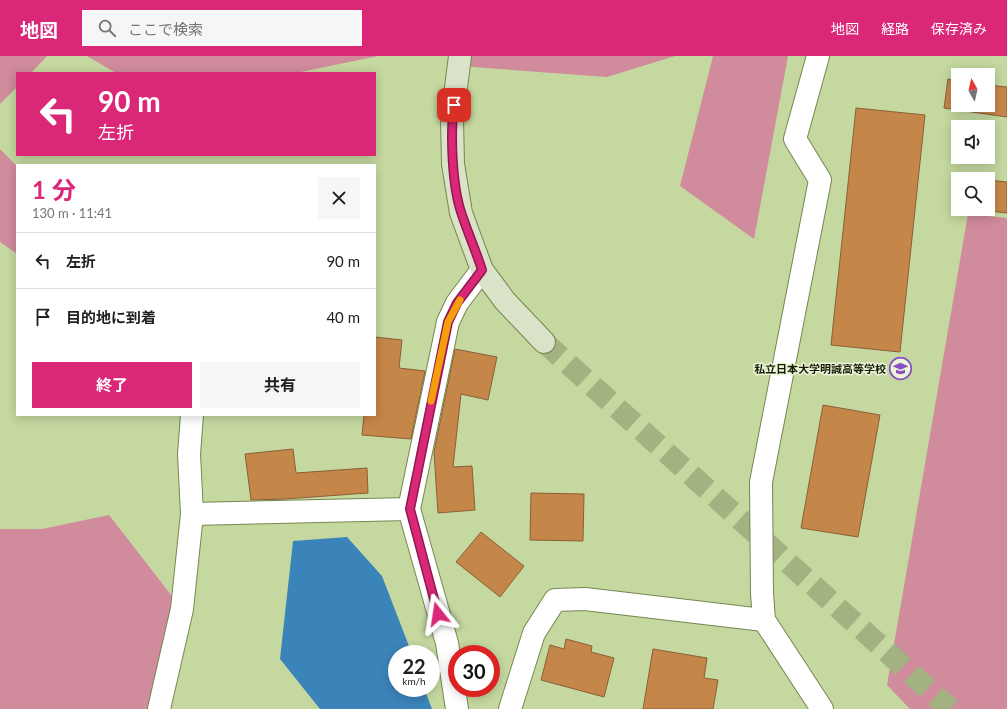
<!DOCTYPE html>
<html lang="ja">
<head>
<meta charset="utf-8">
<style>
	:root { --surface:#fff; --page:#f6f6f6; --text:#202124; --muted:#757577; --line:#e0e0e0; --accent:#db2777 }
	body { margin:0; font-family:Lato,"Noto Sans JP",sans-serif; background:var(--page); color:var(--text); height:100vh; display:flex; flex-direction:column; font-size:15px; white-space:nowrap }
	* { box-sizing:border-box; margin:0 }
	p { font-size:13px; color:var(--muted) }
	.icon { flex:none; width:22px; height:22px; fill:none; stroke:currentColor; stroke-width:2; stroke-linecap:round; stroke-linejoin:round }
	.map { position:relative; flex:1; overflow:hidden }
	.side { position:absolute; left:16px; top:108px; width:360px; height:252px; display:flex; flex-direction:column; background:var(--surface); border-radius:0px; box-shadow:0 2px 10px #0003 }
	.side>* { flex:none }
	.guide { position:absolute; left:16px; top:16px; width:360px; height:84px; border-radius:0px; box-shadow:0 2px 10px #0003; background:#db2777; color:#fff; overflow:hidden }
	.needle { width:26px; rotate:352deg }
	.controls { position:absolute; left:951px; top:12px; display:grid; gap:8px }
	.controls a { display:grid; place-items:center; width:44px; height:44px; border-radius:0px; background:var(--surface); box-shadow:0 2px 10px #0003; font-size:20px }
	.speed { position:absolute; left:388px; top:589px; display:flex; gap:8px; font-size:20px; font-weight:700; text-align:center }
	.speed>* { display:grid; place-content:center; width:52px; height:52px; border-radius:50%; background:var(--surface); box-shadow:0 2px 10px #0003; line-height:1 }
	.speed small { font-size:10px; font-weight:400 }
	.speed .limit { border:6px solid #d22; background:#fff; color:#111 }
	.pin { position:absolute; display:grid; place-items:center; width:34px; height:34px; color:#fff; margin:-17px; border-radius:8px; box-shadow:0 2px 6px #0006 }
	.me { position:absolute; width:44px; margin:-22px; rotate:345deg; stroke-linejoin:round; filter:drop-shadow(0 0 3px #0008) }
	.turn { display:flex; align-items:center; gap:14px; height:84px; padding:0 16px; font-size:18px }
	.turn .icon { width:52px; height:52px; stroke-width:2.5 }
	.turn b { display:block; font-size:28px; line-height:34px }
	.round { display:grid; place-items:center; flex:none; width:42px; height:42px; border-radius:0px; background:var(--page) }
	.overview { display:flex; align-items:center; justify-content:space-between; height:68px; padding:0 16px }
	h1 { font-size:24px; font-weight:700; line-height:30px; color:var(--accent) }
	.button { display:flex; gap:8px; margin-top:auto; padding:8px 16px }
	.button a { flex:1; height:46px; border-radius:0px; background:var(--accent); color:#fff; font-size:16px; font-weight:700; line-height:46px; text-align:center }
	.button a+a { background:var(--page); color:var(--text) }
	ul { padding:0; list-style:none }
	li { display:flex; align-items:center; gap:12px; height:56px; padding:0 16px; border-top:1px solid var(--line) }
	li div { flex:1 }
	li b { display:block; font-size:15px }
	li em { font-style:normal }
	header { display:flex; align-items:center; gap:24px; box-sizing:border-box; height:56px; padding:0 20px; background:var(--accent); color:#fff }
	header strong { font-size:19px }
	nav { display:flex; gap:22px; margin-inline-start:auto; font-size:14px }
	.search { width:280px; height:36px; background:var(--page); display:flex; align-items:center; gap:10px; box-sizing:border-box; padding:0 14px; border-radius:0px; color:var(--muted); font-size:15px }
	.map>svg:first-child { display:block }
	.green { fill:#d08b9c }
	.water { fill:#3b84ba }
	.building { fill:#c58649; stroke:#8a5f37 }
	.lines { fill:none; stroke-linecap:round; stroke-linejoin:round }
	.secondary-tunnel { stroke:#a2b381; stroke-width:22; stroke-dasharray:22 11; stroke-linecap:butt }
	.street-casing { stroke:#768751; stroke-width:24 }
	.secondary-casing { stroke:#768751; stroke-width:24 }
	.street { stroke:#fff; stroke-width:22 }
	.secondary { stroke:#dae2c7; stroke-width:22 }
	.route-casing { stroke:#8e194d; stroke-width:10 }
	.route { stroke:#db2777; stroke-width:7 }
	.slow { stroke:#f59e0b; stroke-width:7 }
	.labels { text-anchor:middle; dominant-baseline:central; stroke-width:3; stroke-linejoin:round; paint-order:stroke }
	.poi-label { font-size:11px; font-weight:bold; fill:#171d07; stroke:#ebf5d8; text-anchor:end }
</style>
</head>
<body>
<header>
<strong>地図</strong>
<div class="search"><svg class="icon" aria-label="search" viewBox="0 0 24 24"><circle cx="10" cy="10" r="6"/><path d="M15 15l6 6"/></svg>ここで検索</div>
<nav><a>地図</a><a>経路</a><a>保存済み</a></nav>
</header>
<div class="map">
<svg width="1007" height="653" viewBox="0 0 1007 653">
	<rect width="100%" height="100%" fill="#c5d89f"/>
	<!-- green -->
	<g class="green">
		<path d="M 0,0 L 47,0 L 31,17 L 17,17 L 17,31 L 0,48 Z"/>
		<path d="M 87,0 L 378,0 L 296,17 L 116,17 Z"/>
		<path d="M 460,0 L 675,0 L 607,21 L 459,10 Z"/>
		<path d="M 713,0 L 788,0 L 754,183 L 680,130 Z"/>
		<path d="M 0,93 L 17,110 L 17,198 L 0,186 Z"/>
		<path d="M 968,158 L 1007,162 L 1007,653 L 910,653 L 887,629 Z"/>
		<path d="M 109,459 L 182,553 L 159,653 L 0,653 L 0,473 L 42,473 Z"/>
	</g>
	<!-- water -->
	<path class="water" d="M 347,481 L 382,520 L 412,598 L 397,598 L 397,632 L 424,632 L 432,653 L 320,653 L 280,603 L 293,485 Z"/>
	<!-- building -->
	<g class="building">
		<path d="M 948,23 L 958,25 L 958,49 L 988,49 L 988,29 L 1007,31 L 1007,61 L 944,52 Z"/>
		<path d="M 856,52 L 925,59 L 900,296 L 831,289 Z"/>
		<path d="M 988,124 L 1007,126 L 1007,157 L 972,153 L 988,153 Z"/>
		<path d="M 375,281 L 402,284 L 399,312 L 425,315 L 411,383 L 362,379 L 364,359 L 375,359 Z"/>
		<path d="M 455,293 L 497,301 L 488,344 L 461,338 L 453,411 L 472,410 L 475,454 L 438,457 L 434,396 Z"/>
		<path d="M 823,349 L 880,359 L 858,481 L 801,472 Z"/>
		<path d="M 293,393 L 296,417 L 367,412 L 368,437 L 285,443 L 251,444 L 245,398 Z"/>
		<path d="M 531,437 L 584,438 L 583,485 L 530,484 Z"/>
		<path d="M 481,476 L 524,510 L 500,541 L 456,506 Z"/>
		<path d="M 566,583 L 592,590 L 591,596 L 614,602 L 604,641 L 541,624 L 550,589 L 564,593 Z"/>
		<path d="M 653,593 L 707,602 L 704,622 L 718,624 L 713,653 L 643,653 Z"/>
	</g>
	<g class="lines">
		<!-- secondary-tunnel -->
		<path class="secondary-tunnel" d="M 544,286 L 950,653"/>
		<defs>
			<g id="street">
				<path d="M 818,0 L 795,83 L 820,124 L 761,426 L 762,537 L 764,564 L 822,653"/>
				<path d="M 192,458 L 409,453"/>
				<path d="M 159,653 L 182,553 L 192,458 L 189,398 L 192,359"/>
				<path d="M 457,653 L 447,587 L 409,453 L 448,266 L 457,247 L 482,214"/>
				<path d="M 510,653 L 534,577 L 555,544 L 585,543 L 764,564"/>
			</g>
			<path id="secondary" d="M 460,0 L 452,63 L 453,108 L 461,157 L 482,214 L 505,245 L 544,286"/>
		</defs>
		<!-- street casing -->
		<use href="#street" class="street-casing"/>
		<!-- secondary casing -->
		<use href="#secondary" class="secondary-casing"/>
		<!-- street -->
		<use href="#street" class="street"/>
		<!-- secondary -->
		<use href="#secondary" class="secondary"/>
	</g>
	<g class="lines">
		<defs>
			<path id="route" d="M 438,558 L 410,453 L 448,266 L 457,247 L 482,214 C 476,195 468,177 462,159 C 452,131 450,79 454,49"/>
		</defs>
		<!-- route casing -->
		<use href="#route" class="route-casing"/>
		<!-- route -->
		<use href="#route" class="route"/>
		<!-- slow -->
		<path class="slow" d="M 431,345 L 448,266 L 460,244"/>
	</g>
	<!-- icons -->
	<defs>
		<symbol id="school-ring" viewBox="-11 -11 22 22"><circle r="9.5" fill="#ebf5d8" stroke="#894fc6" stroke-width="1.5"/><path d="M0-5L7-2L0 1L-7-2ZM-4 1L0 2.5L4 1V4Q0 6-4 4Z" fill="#894fc6"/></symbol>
	</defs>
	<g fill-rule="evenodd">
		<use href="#school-ring" x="888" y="300" width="25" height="25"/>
	</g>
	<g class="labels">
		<!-- poi labels -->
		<g class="poi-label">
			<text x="886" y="312">私立日本大学明誠高等学校</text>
		</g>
	</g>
</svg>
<div class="controls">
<a><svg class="needle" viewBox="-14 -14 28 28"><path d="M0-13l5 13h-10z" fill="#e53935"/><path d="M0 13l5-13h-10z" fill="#757577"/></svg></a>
<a><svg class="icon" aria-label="sound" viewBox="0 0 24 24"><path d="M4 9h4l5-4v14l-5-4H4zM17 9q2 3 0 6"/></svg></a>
<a><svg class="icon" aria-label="search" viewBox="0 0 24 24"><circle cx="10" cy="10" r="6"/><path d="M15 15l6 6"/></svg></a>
</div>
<div class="speed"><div>22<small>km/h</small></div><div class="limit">30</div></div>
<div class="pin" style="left:454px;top:49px;background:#d93025"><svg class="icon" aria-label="arrive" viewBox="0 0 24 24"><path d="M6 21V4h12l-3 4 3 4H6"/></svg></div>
<svg class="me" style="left:438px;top:558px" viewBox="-20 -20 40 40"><path d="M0-17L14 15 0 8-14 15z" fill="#db2777" stroke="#fff" stroke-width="4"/></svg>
<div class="guide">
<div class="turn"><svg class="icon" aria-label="left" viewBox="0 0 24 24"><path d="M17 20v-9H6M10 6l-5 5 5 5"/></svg><div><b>90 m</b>左折</div></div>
</div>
<section class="side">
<div class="overview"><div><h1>1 分</h1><p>130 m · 11:41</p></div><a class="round"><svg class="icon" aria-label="close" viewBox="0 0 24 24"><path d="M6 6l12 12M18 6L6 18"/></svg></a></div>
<ul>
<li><svg class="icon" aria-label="left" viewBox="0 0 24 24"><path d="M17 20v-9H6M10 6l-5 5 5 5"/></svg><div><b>左折</b></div><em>90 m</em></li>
<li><svg class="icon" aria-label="arrive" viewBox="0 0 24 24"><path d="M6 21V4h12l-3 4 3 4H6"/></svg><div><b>目的地に到着</b></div><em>40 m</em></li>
</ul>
<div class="button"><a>終了</a><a>共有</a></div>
</section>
</div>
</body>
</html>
